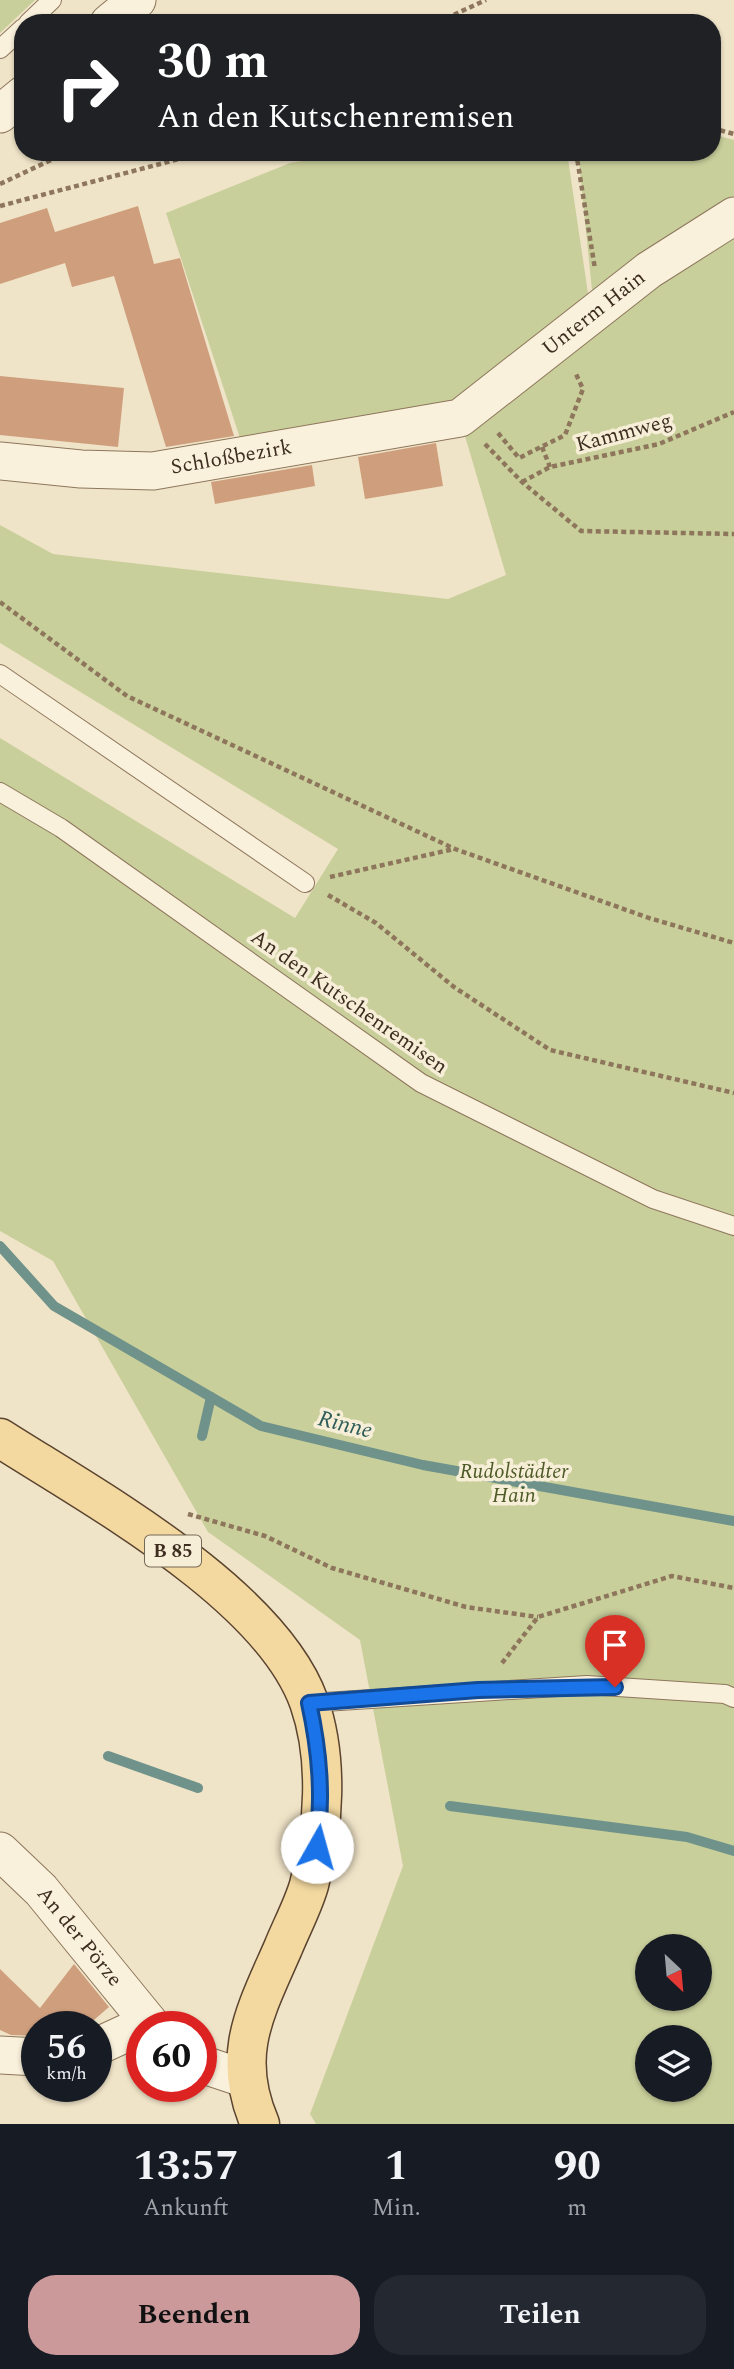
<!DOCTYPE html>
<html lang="de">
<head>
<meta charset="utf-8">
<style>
	:root { --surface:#171b24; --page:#242831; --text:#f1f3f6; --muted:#9ea1a6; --accent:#cc999b }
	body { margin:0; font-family:Spectral,serif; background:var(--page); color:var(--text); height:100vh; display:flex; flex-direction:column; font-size:26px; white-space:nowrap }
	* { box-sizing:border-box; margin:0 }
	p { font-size:23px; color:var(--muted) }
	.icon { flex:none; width:38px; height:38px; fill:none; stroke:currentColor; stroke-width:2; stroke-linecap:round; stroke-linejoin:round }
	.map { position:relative; height:2124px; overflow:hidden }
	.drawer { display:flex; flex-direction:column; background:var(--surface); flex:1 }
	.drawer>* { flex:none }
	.guide { position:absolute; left:14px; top:14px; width:707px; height:147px; border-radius:28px; box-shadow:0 2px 5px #0004; background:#202124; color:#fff; overflow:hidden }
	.needle { width:46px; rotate:154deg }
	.fabs { position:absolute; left:635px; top:1934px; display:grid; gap:14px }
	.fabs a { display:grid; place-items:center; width:77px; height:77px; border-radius:50%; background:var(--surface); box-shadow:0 2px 5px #0004; font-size:35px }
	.speed { position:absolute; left:21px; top:2011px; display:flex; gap:14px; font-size:35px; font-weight:700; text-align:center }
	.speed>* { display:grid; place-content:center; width:91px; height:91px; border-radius:50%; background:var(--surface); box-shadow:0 2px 5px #0004; line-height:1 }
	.speed small { font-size:18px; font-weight:400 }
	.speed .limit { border:10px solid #d22; background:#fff; color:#111 }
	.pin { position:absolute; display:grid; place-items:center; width:60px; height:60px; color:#fff; margin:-72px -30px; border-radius:50% 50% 50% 0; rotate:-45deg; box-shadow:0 0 7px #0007 }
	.pin .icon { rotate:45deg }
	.me { position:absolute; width:77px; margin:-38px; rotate:7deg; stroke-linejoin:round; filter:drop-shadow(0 0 5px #0008) }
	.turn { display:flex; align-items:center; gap:24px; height:147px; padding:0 28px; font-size:32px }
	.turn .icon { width:91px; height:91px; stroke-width:2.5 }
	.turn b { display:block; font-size:49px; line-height:60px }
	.eta { display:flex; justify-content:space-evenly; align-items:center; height:119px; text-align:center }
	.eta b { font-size:42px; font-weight:700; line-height:49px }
	.cta { display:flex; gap:14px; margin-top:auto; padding:14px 28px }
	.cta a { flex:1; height:80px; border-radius:28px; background:var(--accent); color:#111; font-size:28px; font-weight:700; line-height:80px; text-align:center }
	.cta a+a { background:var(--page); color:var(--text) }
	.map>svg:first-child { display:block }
	.green { fill:#c9cf9b; fill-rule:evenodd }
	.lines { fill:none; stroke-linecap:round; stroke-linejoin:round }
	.stream { stroke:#6f938a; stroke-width:10 }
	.building { fill:#cf9f7d }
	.service-casing { stroke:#8d765c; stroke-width:20 }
	.minor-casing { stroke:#8d765c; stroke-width:39 }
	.primary-casing { stroke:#5b4430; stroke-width:41 }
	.path { stroke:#8d765c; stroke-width:4.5; stroke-dasharray:5 3.5; stroke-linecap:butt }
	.service { stroke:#faf1dc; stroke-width:18 }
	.minor { stroke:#faf1dc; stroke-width:37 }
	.primary { stroke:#f3d9a0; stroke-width:38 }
	.route-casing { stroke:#114b97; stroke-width:18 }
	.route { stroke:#1a73e8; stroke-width:12 }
	.labels { text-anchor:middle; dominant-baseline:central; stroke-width:7; stroke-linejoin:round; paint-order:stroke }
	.shield { fill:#f7eed8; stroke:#756857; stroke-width:2 }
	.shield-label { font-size:19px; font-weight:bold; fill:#3d2e20 }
	.street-label { font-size:21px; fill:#3d2e20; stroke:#f7eed8 }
	.park-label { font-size:21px; font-style:italic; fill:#4d5a26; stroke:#f7eed8 }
	.water-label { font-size:23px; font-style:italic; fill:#2f5d5a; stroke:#f7eed8 }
</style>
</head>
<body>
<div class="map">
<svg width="734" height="2124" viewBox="0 0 734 2124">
	<rect width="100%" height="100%" fill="#f0e4c8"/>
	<!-- green -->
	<g class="green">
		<path d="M 0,0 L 35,0 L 0,33 Z"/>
		<path d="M 712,134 L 734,140 L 734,2124 L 316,2124 L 310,2114 L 403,1866 L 360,1640 L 208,1532 L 53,1261 L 0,1231 L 0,738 L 295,918 L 338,849 L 0,643 L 0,525 L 53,554 L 448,599 L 506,575 L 462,426 L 595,320 L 578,152 L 712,152 ZM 648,1946 L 700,1946 L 700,1998 L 648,1998 ZM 648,2037 L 700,2037 L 700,2090 L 648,2090 Z"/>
		<path d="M 358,152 L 567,152 L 589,300 L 464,405 L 241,441 L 166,213 L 290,163 Z"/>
	</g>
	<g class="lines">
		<!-- stream -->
		<g class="stream">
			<path d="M 0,1246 L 54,1306 L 261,1426 L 423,1465 L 734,1521"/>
			<path d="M 202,1436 L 211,1397"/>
			<path d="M 108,1756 L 198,1788"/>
			<path d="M 450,1806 L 687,1837 L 734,1851"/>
		</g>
	</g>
	<!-- building -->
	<g class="building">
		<path d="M 138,206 L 154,264 L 180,258 L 234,436 L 166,447 L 114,276 L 72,287 L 65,263 L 0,284 L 0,223 L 47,208 L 55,232 Z"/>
		<path d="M 0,376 L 124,388 L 118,447 L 0,435 Z"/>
		<path d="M 436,443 L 443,486 L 365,499 L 358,457 Z"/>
		<path d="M 312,465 L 315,486 L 215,504 L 211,482 Z"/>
		<path d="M 74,1964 L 109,2007 L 87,2026 L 37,2026 L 37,2036 L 11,2035 L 0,2030 L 0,1969 L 40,2008 Z"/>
	</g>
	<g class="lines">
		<defs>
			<g id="service">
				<path d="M 28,23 L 52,0"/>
				<path d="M 0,49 L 23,28"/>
				<path d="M 0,674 L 305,883"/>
				<path d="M 0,792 L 61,828 L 421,1083 L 653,1199 L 734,1226"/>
				<path d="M 309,1703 L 587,1685 L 725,1694 L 734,1698"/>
			</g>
			<g id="minor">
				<path d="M 109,23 L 137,0"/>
				<path d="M 0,114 L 23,95"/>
				<path id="s1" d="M 0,461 L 81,469 L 153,471 L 460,418 L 649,270 L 734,216"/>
				<path id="s2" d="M 0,1851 L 41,1890 L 152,2026"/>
				<path d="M 96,2047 L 148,2023"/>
				<path d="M 0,2055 L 37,2057"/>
				<path d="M 201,2064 L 246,2079"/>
			</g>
			<path id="primary" d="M 0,1438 C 94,1498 270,1594 309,1702 C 329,1759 324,1828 309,1885 C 303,1906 291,1928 283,1948 C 255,2012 230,2055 260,2124"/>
		</defs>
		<!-- service casing -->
		<use href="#service" class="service-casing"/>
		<!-- minor casing -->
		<use href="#minor" class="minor-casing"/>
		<!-- primary casing -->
		<use href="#primary" class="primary-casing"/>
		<!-- path -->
		<g class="path">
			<path d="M 421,23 L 451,16 L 486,0"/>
			<path d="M 712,128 L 734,134"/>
			<path d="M 576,152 L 595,269"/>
			<path d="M 0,184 L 68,152"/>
			<path d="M 0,206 L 179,159 L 240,152"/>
			<path d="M 498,433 L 519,458 L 565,435 L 583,389 L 575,372"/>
			<path d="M 485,444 L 522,482 L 581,531 L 734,534"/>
			<path d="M 542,447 L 550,467"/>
			<path d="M 522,482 L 550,467 L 659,444 L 734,412"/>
			<path d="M 0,602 L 127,696 L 455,849 L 649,918 L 734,943"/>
			<path d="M 330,877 L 454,849"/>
			<path d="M 328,895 L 376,923 L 454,987 L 550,1050 L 734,1093"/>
			<path d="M 188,1514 L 265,1536 L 332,1568 L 466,1607 L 538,1617"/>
			<path d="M 502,1663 L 538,1617 L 672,1576 L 734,1588"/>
		</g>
		<!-- service -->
		<use href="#service" class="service"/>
		<!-- minor -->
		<use href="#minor" class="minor"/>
		<!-- primary -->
		<use href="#primary" class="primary"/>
	</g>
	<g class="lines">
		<defs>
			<path id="route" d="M 317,1847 C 323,1797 320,1753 309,1703 L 478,1690 L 615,1687"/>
		</defs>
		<!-- route casing -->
		<use href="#route" class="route-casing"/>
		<!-- route -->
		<use href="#route" class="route"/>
	</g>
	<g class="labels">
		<!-- shield labels -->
		<rect class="shield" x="145" y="1535.5" width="56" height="31" rx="5"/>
		<g class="shield-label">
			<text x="173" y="1551">B 85</text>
		</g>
		<!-- street labels -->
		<g class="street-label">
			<text stroke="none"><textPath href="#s1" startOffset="635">Unterm Hain</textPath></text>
			<text transform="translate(624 433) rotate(-15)">Kammweg</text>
			<text stroke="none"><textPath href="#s1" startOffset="233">Schloßbezirk</textPath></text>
			<text transform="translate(349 1002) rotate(35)">An den Kutschenremisen</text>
			<text stroke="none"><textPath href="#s2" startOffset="117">An der Pörze</textPath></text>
		</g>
		<!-- park labels -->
		<g class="park-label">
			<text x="514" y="1472">Rudolstädter<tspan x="514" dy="24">Hain</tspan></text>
		</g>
		<!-- water labels -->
		<g class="water-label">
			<text transform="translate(345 1425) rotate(14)">Rinne</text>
		</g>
	</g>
</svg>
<div class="fabs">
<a><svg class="needle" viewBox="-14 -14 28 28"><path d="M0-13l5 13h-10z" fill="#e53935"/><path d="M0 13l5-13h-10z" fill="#9ea1a6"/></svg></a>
<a><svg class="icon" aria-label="layers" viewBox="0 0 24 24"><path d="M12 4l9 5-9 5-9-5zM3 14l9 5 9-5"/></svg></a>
</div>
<div class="speed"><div>56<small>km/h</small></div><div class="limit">60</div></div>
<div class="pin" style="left:615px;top:1687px;background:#d93025"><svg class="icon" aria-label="arrive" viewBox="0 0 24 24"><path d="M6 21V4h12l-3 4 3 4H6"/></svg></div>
<svg class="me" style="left:317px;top:1847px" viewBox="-20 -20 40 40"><circle r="19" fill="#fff"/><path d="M0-13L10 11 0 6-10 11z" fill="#1a73e8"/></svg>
<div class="guide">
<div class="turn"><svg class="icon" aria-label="right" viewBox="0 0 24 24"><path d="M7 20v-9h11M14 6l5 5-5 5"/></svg><div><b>30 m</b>An den Kutschenremisen</div></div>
</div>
</div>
<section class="drawer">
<div class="eta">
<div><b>13:57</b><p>Ankunft</p></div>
<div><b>1</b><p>Min.</p></div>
<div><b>90</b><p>m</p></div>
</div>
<div class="cta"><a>Beenden</a><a>Teilen</a></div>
</section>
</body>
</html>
